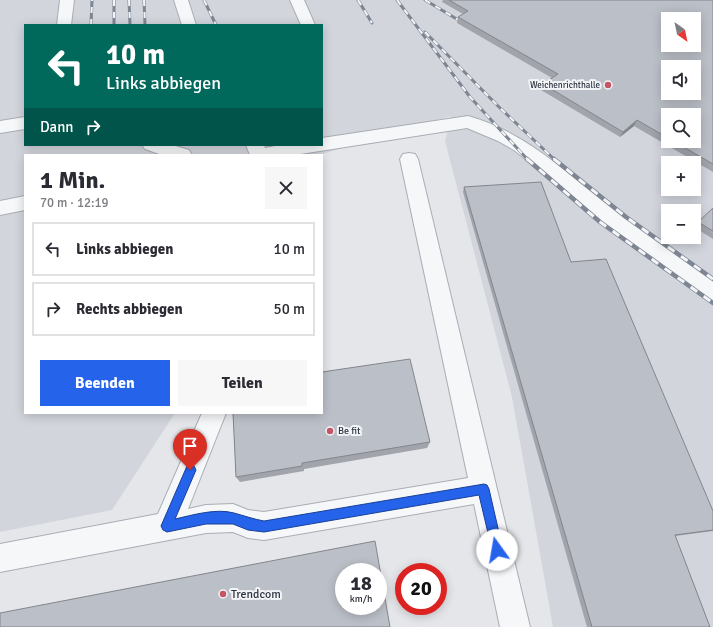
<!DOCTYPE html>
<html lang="de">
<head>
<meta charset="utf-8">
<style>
	:root { --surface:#fff; --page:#f7f7f7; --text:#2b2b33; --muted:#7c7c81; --line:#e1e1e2; --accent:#2563eb }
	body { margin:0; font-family:Signika,sans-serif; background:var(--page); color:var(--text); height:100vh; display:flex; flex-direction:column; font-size:15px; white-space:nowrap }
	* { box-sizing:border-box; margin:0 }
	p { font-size:13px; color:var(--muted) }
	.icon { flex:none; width:22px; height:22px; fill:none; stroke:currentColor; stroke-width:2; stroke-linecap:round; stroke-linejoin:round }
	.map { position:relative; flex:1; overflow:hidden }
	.panel { position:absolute; left:24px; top:154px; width:299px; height:260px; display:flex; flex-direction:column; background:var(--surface); border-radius:0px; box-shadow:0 2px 10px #0003 }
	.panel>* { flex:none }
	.top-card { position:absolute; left:24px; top:24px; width:299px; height:122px; border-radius:0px; box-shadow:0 2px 10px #0003; background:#00695c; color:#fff; overflow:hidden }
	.needle { width:26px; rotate:147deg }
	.fabs { position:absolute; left:661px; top:12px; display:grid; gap:8px }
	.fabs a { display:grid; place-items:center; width:40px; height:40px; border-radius:0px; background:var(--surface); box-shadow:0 2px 10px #0003; font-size:20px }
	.speed { position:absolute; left:335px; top:563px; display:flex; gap:8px; font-size:20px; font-weight:700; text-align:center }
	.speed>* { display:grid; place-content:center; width:52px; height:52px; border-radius:50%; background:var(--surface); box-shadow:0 2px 10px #0003; line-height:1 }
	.speed small { font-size:10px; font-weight:400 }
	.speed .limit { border:6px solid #d22; background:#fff; color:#111 }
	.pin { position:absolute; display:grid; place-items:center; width:34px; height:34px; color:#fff; margin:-41px -17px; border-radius:50% 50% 50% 0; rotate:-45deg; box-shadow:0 0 4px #0007 }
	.pin .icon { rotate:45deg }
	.me { position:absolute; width:44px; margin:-22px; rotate:347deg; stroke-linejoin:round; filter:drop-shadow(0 0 3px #0008) }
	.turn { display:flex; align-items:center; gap:14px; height:84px; padding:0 16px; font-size:18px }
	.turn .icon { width:52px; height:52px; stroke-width:2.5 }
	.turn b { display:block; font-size:28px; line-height:34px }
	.then { display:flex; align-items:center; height:38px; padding:0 16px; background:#0003; gap:8px; font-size:15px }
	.round { display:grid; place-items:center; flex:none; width:42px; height:42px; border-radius:0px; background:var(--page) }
	.headline { display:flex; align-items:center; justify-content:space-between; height:68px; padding:0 16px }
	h1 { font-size:24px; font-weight:700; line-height:30px }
	.action { display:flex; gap:8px; margin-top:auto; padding:8px 16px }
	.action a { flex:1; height:46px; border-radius:0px; background:var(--accent); color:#fff; font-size:16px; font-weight:700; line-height:46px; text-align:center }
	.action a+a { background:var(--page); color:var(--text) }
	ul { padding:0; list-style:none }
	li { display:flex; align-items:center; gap:12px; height:54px; margin:0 8px 6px; padding:0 8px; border:2px solid var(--line); border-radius:0px }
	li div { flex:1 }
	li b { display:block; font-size:15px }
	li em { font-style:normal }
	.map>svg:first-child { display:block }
	.built { fill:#d2d5dc; fill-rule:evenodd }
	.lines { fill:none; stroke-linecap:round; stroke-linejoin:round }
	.minor-casing { stroke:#a9adb4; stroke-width:2 }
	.minor { fill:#f6f7f9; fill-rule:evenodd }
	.rail-far1-casing { stroke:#7e8693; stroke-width:3 }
	.rail-casing { stroke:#7e8693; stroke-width:4.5 }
	.rail-far1 { stroke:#f3f5f8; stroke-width:2; stroke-dasharray:6; stroke-linecap:butt }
	.rail { stroke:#f3f5f8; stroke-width:3; stroke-dasharray:8; stroke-linecap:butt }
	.wall { fill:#a1a4ab; fill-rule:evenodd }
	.shaded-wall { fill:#83868b }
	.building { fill:#bbbfc7; stroke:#83868b; fill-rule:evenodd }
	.route { fill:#2563eb; stroke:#184099 }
	.poi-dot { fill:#c35565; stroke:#f3f5f8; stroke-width:1.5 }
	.labels { text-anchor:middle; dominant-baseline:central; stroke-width:4; stroke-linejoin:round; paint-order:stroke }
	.far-poi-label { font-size:9px; fill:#2d3441; stroke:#f3f5f8; text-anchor:end }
	.poi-label { font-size:10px; fill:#2d3441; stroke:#f3f5f8; text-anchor:start }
	.near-poi-label { font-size:12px; fill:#2d3441; stroke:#f3f5f8; text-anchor:start }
</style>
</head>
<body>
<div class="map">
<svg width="713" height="627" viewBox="0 0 713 627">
	<rect width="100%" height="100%" fill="#e4e6ea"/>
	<!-- built -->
	<path class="built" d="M 0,0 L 713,0 L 713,627 L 553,627 L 512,397 L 445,141 L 451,116 L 319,155 L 25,155 L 25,413 L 175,413 L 112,510 L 0,532 ZM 668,19 L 694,19 L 694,45 L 668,45 ZM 25,25 L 322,25 L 322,145 L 25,145 ZM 668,67 L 694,67 L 694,93 L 668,93 ZM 668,115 L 694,115 L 694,141 L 668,141 ZM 668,163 L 694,163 L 694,189 L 668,189 ZM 668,211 L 694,211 L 694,237 L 668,237 Z"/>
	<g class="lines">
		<defs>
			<g id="minor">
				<path d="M 60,0 L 74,0 L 71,25 L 57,25 Z"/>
				<path d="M 174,0 L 188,0 L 196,25 L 182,25 Z"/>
				<path d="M 290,0 L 304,0 L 315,25 L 301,25 Z"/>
				<path d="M 468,116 C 524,132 559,167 604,202 C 639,229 676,255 713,280 L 713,301 L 705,298 L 618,234 L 514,150 L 498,141 L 467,128 L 294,155 L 250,155 L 246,145 L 264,145 L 265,148 L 280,145 L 322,145 L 322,138 Z"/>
				<path d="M 25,117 L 25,129 L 0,133 L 0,121 Z"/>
				<path d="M 142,145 L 172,145 L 189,150 L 192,155 L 162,155 L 145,149 Z"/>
				<path d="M 409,153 L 415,154 L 418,159 L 530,627 L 500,627 L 474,504 L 264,540 L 248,538 L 233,532 L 206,533 L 0,572 L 0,544 L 158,514 L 202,413 L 226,413 L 188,509 L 206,505 L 233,504 L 248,510 L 264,512 L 468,478 L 400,159 L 403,154 Z"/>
				<path d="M 25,196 L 25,210 L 0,215 L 0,201 Z"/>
			</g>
		</defs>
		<!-- minor casing -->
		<use href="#minor" class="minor-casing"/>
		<!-- minor -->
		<use href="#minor" class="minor"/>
		<defs>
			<g id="rail-far1">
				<path d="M 114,0 L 114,25"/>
				<path d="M 129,0 L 130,25"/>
				<path d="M 144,0 L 145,25"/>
				<path d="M 204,0 L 216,25"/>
				<path d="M 358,0 L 372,23"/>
				<path d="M 397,0 L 470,97 L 528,160"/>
				<path d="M 425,0 L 460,21"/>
				<path d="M 91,25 L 92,0"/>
				<path d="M 425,32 L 499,107 L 555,160"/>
			</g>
			<g id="rail">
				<path d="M 527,159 L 600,222 L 713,303"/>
				<path d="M 554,159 L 626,217 L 713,279"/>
			</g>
		</defs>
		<!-- rail-far1 casing -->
		<use href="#rail-far1" class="rail-far1-casing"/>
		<!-- rail casing -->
		<use href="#rail" class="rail-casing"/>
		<!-- rail-far1 -->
		<use href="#rail-far1" class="rail-far1"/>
		<!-- rail -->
		<use href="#rail" class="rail"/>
	</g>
	<!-- wall -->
	<g class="wall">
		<path d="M 443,0 L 713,0 L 713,172 L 634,126 L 620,137 L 541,90 L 543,84 L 552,78 L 457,23 L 458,17 L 463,14 L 442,2 ZM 668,115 L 694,141 L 668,141 Z"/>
		<path d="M 464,187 L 571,262 L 713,511 L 713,531 L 675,536 L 710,627 L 587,627 L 463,192 Z"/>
		<path d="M 713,208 L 713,239 L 694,227 Z"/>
		<path d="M 233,413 L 430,442 L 427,448 L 304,469 L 304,471 L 240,482 L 236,477 Z"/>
	</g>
	<!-- shaded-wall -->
	<path class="shaded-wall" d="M 637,120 L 634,126 L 620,137 L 623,132 Z"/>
	<!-- building -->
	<g class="building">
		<path d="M 449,0 L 713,0 L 713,164 L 673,141 L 694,141 L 694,115 L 668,115 L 668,138 L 637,120 L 623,132 L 543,84 L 558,74 L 458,17 L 468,11 ZM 668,19 L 694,19 L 694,45 L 668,45 ZM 668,67 L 694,67 L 694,93 L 668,93 Z"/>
		<path d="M 541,182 L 571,262 L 606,259 L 713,511 L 713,530 L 675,535 L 710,627 L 592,627 L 464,187 Z"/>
		<path d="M 713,208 L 713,231 L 698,222 Z"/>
		<path d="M 410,359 L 430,442 L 302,463 L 302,466 L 236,477 L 233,413 L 322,413 L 322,372 Z"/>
		<path d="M 375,541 L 390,627 L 0,627 L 0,613 ZM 344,572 L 378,572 L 378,606 L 344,606 Z"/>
	</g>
	<!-- route -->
	<path class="route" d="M 190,464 L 194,466 L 196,470 L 175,519 C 193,515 216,508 234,513 C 245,516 253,519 264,521 L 484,484 L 487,485 L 489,489 L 503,550 L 501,554 L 497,556 L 493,554 L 479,495 L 264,532 L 248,530 L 233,524 L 206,524 L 167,532 L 163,530 L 161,526 L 187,466 Z"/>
	<!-- markers -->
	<g class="poi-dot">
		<circle cx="608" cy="85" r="4"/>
		<circle cx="330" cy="431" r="4"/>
		<circle cx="223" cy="594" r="4"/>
	</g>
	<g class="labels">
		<!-- far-poi labels -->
		<g class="far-poi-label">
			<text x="600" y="85">Weichenrichthalle</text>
		</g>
		<!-- poi labels -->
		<g class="poi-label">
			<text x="338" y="431">Be fit</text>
		</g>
		<!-- near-poi labels -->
		<g class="near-poi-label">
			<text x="231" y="594">Trendcom</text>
		</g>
	</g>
</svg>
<div class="fabs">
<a><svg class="needle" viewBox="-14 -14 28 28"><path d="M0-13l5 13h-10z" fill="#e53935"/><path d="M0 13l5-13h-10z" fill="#7c7c81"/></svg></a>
<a><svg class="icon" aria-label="sound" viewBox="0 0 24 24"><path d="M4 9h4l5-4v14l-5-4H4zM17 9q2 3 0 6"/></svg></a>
<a><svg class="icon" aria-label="search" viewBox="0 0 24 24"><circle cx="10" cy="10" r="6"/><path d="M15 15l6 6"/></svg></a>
<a>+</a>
<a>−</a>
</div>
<div class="speed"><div>18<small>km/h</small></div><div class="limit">20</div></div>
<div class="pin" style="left:190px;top:470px;background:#d93025"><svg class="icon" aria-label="arrive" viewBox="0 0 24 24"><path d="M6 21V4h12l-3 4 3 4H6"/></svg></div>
<svg class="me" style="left:497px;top:550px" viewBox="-20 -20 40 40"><circle r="19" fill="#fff"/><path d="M0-13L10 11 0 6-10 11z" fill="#2563eb"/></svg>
<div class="top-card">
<div class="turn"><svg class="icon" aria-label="left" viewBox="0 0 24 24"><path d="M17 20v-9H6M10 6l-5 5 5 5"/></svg><div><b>10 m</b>Links abbiegen</div></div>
<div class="then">Dann<svg class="icon" aria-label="right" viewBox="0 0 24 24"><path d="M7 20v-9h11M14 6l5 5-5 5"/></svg></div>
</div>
<section class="panel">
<div class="headline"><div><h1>1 Min.</h1><p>70 m · 12:19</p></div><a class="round"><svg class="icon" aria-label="close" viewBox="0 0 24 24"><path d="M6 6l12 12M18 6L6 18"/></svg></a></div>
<ul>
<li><svg class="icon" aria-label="left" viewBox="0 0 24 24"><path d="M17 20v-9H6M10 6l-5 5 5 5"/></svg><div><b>Links abbiegen</b></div><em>10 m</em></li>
<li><svg class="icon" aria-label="right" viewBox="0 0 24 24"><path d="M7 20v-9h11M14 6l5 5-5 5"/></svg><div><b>Rechts abbiegen</b></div><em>50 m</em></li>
</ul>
<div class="action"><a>Beenden</a><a>Teilen</a></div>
</section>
</div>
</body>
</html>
